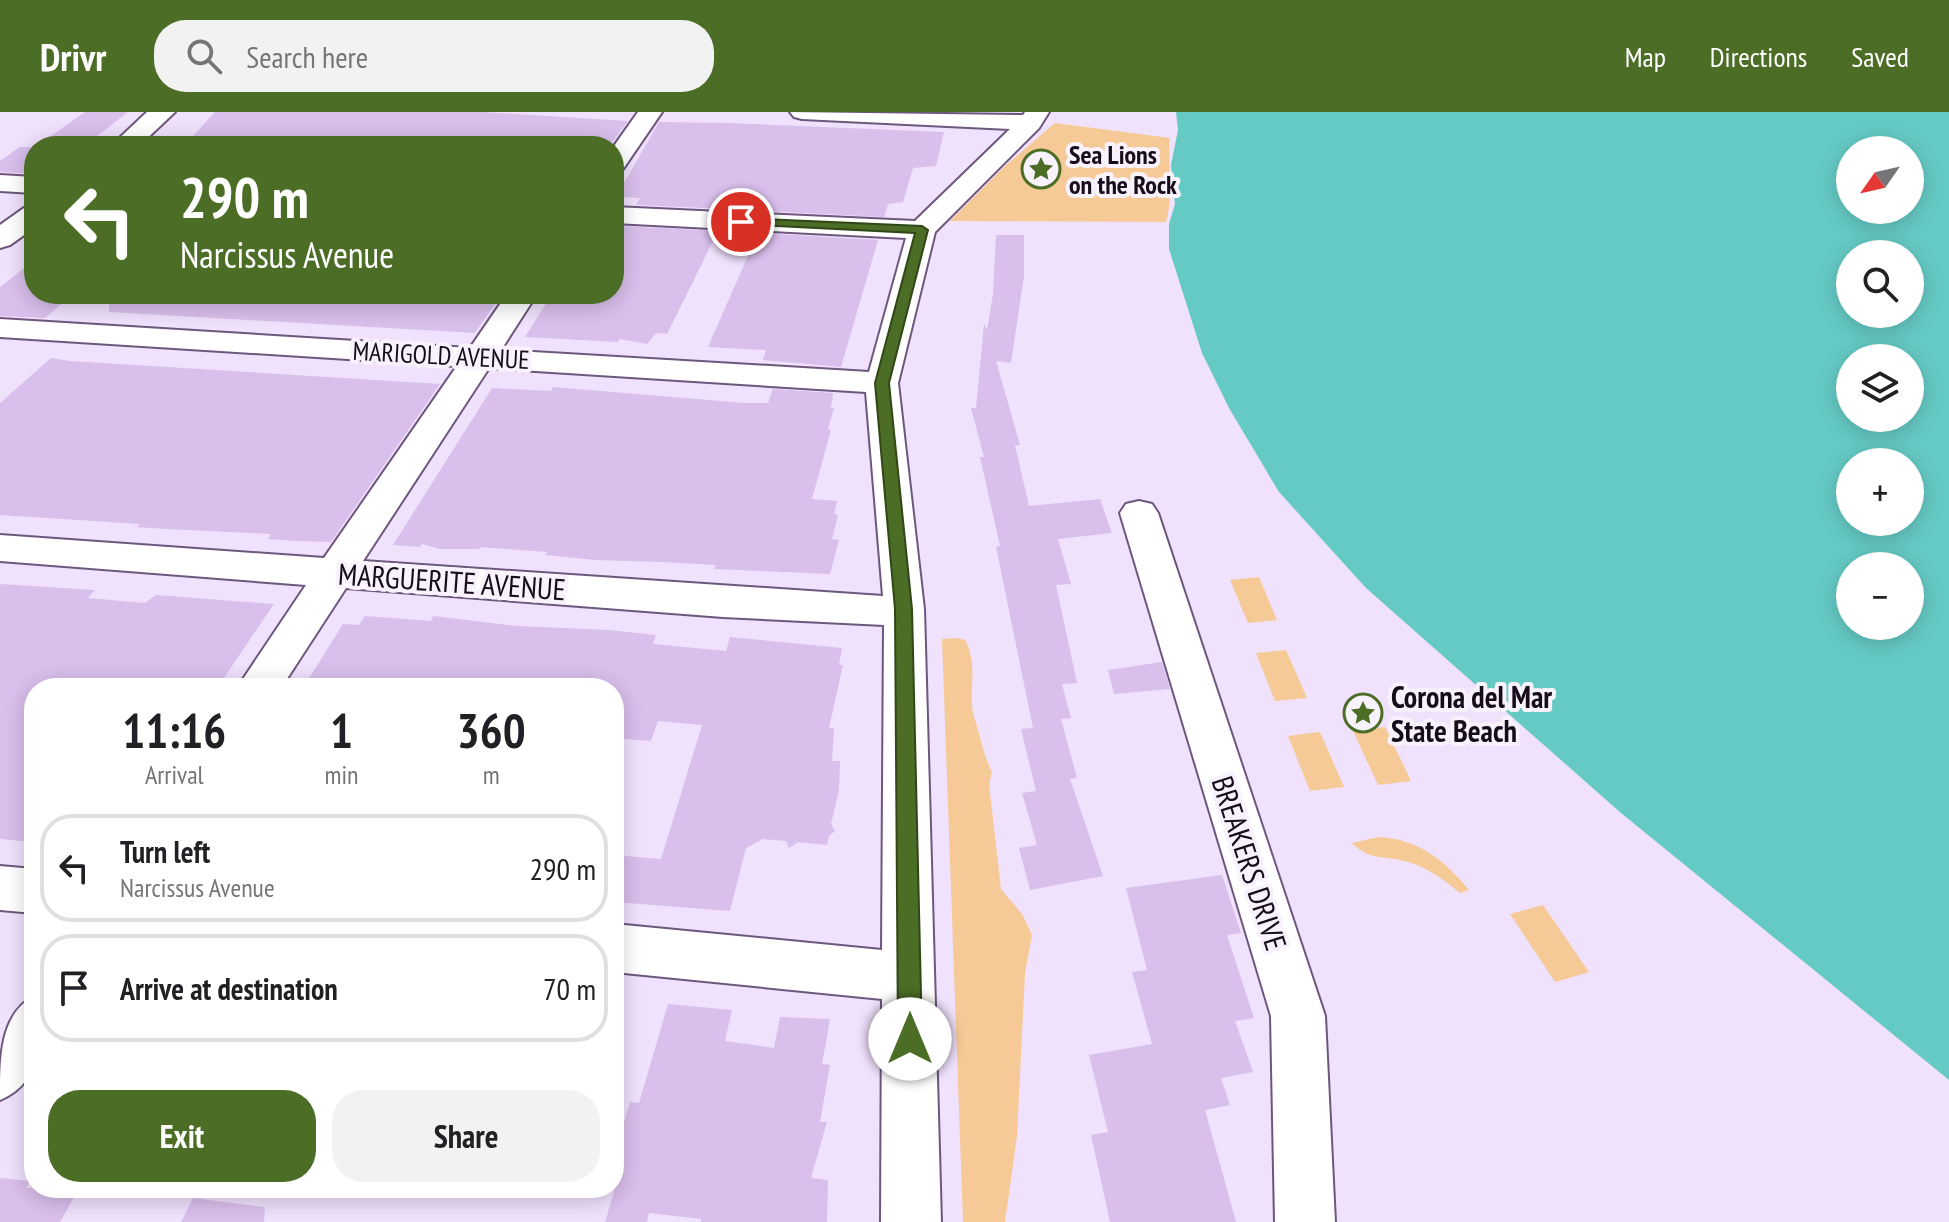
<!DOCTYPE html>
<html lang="en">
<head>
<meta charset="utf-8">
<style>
	:root { --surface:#fff; --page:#f2f2f2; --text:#202124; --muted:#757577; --line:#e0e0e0; --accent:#4c6d25 }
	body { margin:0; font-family:"PT Sans Narrow",sans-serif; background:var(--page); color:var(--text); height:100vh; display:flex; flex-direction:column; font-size:30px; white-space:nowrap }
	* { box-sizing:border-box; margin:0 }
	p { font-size:26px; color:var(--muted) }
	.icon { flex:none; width:44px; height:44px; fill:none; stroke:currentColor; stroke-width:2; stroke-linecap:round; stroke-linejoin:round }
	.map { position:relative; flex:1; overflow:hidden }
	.panel { position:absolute; left:24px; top:566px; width:600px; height:520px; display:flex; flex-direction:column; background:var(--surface); border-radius:32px; box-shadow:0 4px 20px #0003 }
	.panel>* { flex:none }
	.top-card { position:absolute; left:24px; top:24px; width:600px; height:168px; border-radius:32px; box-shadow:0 4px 20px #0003; background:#4c6d25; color:#fff; overflow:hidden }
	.needle { width:52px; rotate:236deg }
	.fabs { position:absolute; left:1836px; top:24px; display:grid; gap:16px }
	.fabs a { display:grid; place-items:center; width:88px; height:88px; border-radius:50%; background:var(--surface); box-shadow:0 4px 20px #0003; font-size:40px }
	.pin { position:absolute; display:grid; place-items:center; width:68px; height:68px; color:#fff; margin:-34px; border:4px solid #fff; border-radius:50%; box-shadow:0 2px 8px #0007 }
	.me { position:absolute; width:88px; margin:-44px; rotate:0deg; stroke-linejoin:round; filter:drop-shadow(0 0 6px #0008) }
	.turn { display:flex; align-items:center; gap:28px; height:168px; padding:0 24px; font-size:36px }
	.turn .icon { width:104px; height:104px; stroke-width:2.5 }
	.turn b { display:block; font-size:56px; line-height:68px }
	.eta { display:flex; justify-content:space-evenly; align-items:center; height:136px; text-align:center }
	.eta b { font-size:48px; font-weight:700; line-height:56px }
	.cta { display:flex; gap:16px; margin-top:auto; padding:16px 24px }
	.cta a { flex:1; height:92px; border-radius:32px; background:var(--accent); color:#fff; font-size:32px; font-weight:700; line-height:92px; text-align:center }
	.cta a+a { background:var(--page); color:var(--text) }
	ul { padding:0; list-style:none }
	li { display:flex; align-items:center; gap:24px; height:108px; margin:0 16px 12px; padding:0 8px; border:4px solid var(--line); border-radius:32px }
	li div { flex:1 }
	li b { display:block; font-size:30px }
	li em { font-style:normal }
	header { display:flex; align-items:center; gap:48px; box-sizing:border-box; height:112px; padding:0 40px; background:var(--accent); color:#fff }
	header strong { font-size:38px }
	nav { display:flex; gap:44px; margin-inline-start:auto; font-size:28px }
	.search { width:560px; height:72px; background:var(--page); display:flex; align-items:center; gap:20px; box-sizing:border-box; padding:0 28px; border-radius:32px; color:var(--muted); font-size:30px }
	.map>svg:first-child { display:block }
	.green { fill:#f6ca97 }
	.water { fill:#66cac4; fill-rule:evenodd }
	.building { fill:#d9bfec }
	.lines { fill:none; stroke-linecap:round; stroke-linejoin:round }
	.minor-casing { stroke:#6d577e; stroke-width:4 }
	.highway-casing { stroke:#6d577e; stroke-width:4 }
	.minor { fill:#fff; fill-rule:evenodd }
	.highway { fill:#fff; fill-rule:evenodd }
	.route { fill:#4c6d25; stroke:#314718; stroke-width:2 }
	.labels { text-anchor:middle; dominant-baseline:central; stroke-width:8; stroke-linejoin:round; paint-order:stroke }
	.far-poi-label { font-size:26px; font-weight:bold; fill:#160c1c; stroke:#f8f2fc; text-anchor:start }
	.far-street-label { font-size:26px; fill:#160c1c; stroke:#f8f2fc }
	.street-label { font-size:30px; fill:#160c1c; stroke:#f8f2fc }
	.poi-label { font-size:30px; font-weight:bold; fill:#160c1c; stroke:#f8f2fc; text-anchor:start }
</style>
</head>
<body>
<header>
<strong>Drivr</strong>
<div class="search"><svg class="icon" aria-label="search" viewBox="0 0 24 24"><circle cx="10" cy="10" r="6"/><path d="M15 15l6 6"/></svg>Search here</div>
<nav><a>Map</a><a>Directions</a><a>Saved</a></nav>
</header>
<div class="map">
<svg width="1949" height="1110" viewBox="0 0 1949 1110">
	<rect width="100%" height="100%" fill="#f0e1fc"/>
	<!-- green -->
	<g class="green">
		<path d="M 1055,11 L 1170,26 C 1167,55 1174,83 1166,110 L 950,109 L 1006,53 Z"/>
		<path d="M 1259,465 L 1277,508 L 1248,511 L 1230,468 Z"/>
		<path d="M 956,526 L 965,528 C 980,555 966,584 975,608 C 981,625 983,643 992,660 L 989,672 L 1001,777 L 1022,802 L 1032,823 L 1025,861 L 1017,1024 L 1005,1110 L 963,1110 L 942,527 Z"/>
		<path d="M 1286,538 L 1307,586 L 1275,589 L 1256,541 Z"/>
		<path d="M 1385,615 L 1411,669 L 1378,673 L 1353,619 Z"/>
		<path d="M 1320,620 L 1344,675 L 1310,679 L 1288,624 Z"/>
		<path d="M 1378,725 C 1416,726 1446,749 1469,778 L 1460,781 C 1445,769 1430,757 1411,751 C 1386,742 1372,751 1352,731 Z"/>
		<path d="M 1543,793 L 1589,860 L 1555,870 L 1510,802 Z"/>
	</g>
	<!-- water -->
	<path class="water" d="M 1176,0 L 1949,0 L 1949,968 L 1621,701 L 1366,476 L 1279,380 L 1229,296 L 1202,241 L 1169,137 L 1169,112 L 1175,92 L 1171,53 L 1178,18 ZM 1850,38 L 1910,38 L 1910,98 L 1850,98 ZM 1850,142 L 1910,142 L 1910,202 L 1850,202 ZM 1850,246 L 1910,246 L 1910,306 L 1850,306 ZM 1850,350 L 1910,350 L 1910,410 L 1850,410 ZM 1850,454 L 1910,454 L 1910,514 L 1850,514 Z"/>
	<!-- building -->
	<g class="building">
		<path d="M 85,0 L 128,0 L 87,32 L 41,31 Z"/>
		<path d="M 215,0 L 483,0 L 628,9 L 611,32 L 445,32 L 314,25 L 304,34 L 184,34 Z"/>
		<path d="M 659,10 L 729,11 L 944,20 L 936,54 L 913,56 L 903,90 L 888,92 L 884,105 L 765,99 L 735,85 L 729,97 L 636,93 L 640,86 L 616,85 Z"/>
		<path d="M 20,35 L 34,35 L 34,62 L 0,60 L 0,49 Z"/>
		<path d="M 622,114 L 718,119 L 667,222 L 656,221 L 647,232 L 620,227 L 618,230 L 525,225 L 552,182 L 614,182 L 614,127 Z"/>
		<path d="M 758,121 L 878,128 L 841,255 L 763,248 L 766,238 L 708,235 Z"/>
		<path d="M 996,123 L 1024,123 L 1024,164 L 1011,251 L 996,249 L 1020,333 L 1015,333 L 1029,394 L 1100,387 L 1112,421 L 1058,427 L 1071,472 L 1056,473 L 1077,571 L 1062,572 L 1071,606 L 1061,607 L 1077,666 L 1070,667 L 1103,764 L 1030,778 L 1019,736 L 1037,733 L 1022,681 L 1036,679 L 1021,617 L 1033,616 L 996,435 L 1000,434 L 980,345 L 984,345 L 971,296 L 976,296 L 984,212 L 987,218 L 993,182 Z"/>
		<path d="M 34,148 L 34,182 L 73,182 L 45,206 L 0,204 L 0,175 Z"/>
		<path d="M 109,182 L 340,182 L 337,185 L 403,190 L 409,182 L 502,182 L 475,221 L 109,200 Z"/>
		<path d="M 51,246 L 70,249 L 440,272 L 331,430 L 296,429 L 268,427 L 271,422 L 166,417 L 137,415 L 140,412 L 0,403 L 0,291 Z"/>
		<path d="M 553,275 L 745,291 L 768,291 L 773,277 L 833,281 L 831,296 L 834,296 L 828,317 L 831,318 L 812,387 L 837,389 L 834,402 L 838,403 L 832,427 L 839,428 L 830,462 L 738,458 L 714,457 L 716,453 L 661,450 L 596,448 L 545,443 L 547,440 L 480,435 L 479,437 L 440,437 L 422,432 L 420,435 L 393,433 L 492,276 L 551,279 Z"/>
		<path d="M 0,472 L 95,478 L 88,486 L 145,491 L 156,483 L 274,492 L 217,576 L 34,576 L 34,730 L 0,727 Z"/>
		<path d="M 365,504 L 431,509 L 433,504 L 517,514 L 608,518 L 656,523 L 653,532 L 726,539 L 730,525 L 842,536 L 839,553 L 843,553 L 829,616 L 834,616 L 832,649 L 840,649 L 839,678 L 831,712 L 835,719 L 829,724 L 827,733 L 798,730 L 789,736 L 786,729 L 763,727 L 746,736 L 730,799 L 614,790 L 614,743 L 661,747 L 702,613 L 658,609 L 651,629 L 614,626 L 614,576 L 303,576 L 343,512 L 359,513 Z"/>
		<path d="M 1162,550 L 1170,577 L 1114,582 L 1108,558 Z"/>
		<path d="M 1222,763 L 1241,821 L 1227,823 L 1254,906 L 1235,909 L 1253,960 L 1221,966 L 1230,993 L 1205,998 L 1236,1110 L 1110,1110 L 1091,1023 L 1108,1020 L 1089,943 L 1152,932 L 1132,860 L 1147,858 L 1126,776 Z"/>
		<path d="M 668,892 L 732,898 L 725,929 L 774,936 L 780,905 L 830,907 L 822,952 L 830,953 L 820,1010 L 827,1010 L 811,1066 L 828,1068 L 827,1110 L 701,1110 L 701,1107 L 649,1101 L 647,1110 L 605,1110 L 614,1080 L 614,1045 L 630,990 L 639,991 Z"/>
		<path d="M 0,1066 L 30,1069 L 26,1076 L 79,1076 L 60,1110 L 0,1110 Z"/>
		<path d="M 193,1086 L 265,1095 L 264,1110 L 181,1110 Z"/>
	</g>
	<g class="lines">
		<defs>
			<g id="minor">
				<path d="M 638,0 L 662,0 L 623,57 L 614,60 L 614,34 Z"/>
				<path d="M 790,0 L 1023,3 L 1025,0 L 1049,0 L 1039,16 L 935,120 L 898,271 L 924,497 L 941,1110 L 881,1110 L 882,887 L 614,860 L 614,812 L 882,838 L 884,513 L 723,505 L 346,476 L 281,576 L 237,576 L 306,473 L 0,449 L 0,423 L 324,446 L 457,254 L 0,225 L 0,207 L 470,236 L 507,182 L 537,182 L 501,238 L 869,260 L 906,126 L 614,111 L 614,95 L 915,109 L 1010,17 L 802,7 L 794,5 ZM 489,256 L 866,280 L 883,484 L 363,449 Z"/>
				<path d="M 0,63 L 34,65 L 34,81 L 0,79 Z"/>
				<path d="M 1139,389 L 1152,392 L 1158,401 L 1325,904 L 1335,1110 L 1275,1110 L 1271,904 L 1120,401 L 1126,392 Z"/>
				<path d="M 0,754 L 34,757 L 34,801 L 0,798 Z"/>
				<path d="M 34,884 C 34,927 47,968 0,988 C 0,944 0,903 34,884 Z"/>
			</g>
			<g id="highway">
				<path d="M 147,0 L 175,0 L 139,34 L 111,34 Z"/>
				<path d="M 34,93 L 34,116 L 10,133 L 0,136 L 0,113 L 24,96 Z"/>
			</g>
		</defs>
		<!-- minor casing -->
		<use href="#minor" class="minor-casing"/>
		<!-- highway casing -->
		<use href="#highway" class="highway-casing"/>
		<!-- minor -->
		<use href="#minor" class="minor"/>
		<!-- highway -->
		<use href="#highway" class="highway"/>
	</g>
	<!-- route -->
	<path class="route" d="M 741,106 L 922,114 L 928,118 L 889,271 L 912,497 L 922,927 L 918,935 L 910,938 L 902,935 L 898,927 L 895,497 L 875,271 L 915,121 L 737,112 L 737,107 Z"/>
	<!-- icons -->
	<defs>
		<symbol id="sight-ring" viewBox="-11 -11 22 22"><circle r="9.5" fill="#f8f2fc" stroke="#4c6d25" stroke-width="1.5"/><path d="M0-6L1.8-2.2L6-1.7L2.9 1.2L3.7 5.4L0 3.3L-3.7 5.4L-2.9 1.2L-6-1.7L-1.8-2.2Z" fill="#4c6d25"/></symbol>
	</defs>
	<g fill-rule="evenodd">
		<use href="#sight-ring" x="1019" y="35" width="44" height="44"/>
		<use href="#sight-ring" x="1341" y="579" width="44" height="44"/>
	</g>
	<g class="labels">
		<!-- far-poi labels -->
		<g class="far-poi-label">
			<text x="1069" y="42">Sea Lions<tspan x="1069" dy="30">on the Rock</tspan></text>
		</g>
		<!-- far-street labels -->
		<g class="far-street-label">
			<text transform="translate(441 243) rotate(3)">MARIGOLD AVENUE</text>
		</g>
		<!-- street labels -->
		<g class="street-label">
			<text transform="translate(452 469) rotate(4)">MARGUERITE AVENUE</text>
			<text transform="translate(1250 751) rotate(72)">BREAKERS DRIVE</text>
		</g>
		<!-- poi labels -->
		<g class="poi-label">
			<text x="1391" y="584">Corona del Mar<tspan x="1391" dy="34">State Beach</tspan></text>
		</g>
	</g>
</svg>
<div class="fabs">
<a><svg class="needle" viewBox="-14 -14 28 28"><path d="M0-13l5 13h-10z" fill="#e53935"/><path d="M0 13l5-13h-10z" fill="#757577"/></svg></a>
<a><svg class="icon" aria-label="search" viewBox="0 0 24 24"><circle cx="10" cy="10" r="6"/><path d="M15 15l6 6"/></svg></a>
<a><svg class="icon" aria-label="layers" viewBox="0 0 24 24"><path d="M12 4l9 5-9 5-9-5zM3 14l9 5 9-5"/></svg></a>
<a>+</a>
<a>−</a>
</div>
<div class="pin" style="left:741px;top:110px;background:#d93025"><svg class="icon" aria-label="arrive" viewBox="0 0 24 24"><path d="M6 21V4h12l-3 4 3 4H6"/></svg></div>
<svg class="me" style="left:910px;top:927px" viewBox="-20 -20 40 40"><circle r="19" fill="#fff"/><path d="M0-13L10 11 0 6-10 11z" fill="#4c6d25"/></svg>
<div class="top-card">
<div class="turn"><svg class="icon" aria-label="left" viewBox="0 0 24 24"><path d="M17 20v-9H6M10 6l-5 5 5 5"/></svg><div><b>290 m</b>Narcissus Avenue</div></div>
</div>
<section class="panel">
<div class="eta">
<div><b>11:16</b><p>Arrival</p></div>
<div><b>1</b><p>min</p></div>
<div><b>360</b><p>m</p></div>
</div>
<ul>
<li><svg class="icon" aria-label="left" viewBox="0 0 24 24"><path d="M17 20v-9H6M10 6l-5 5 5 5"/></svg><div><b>Turn left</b><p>Narcissus Avenue</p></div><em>290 m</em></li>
<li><svg class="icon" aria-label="arrive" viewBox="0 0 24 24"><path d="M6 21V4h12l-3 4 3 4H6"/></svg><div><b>Arrive at destination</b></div><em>70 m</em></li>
</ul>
<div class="cta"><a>Exit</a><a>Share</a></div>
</section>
</div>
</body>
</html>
